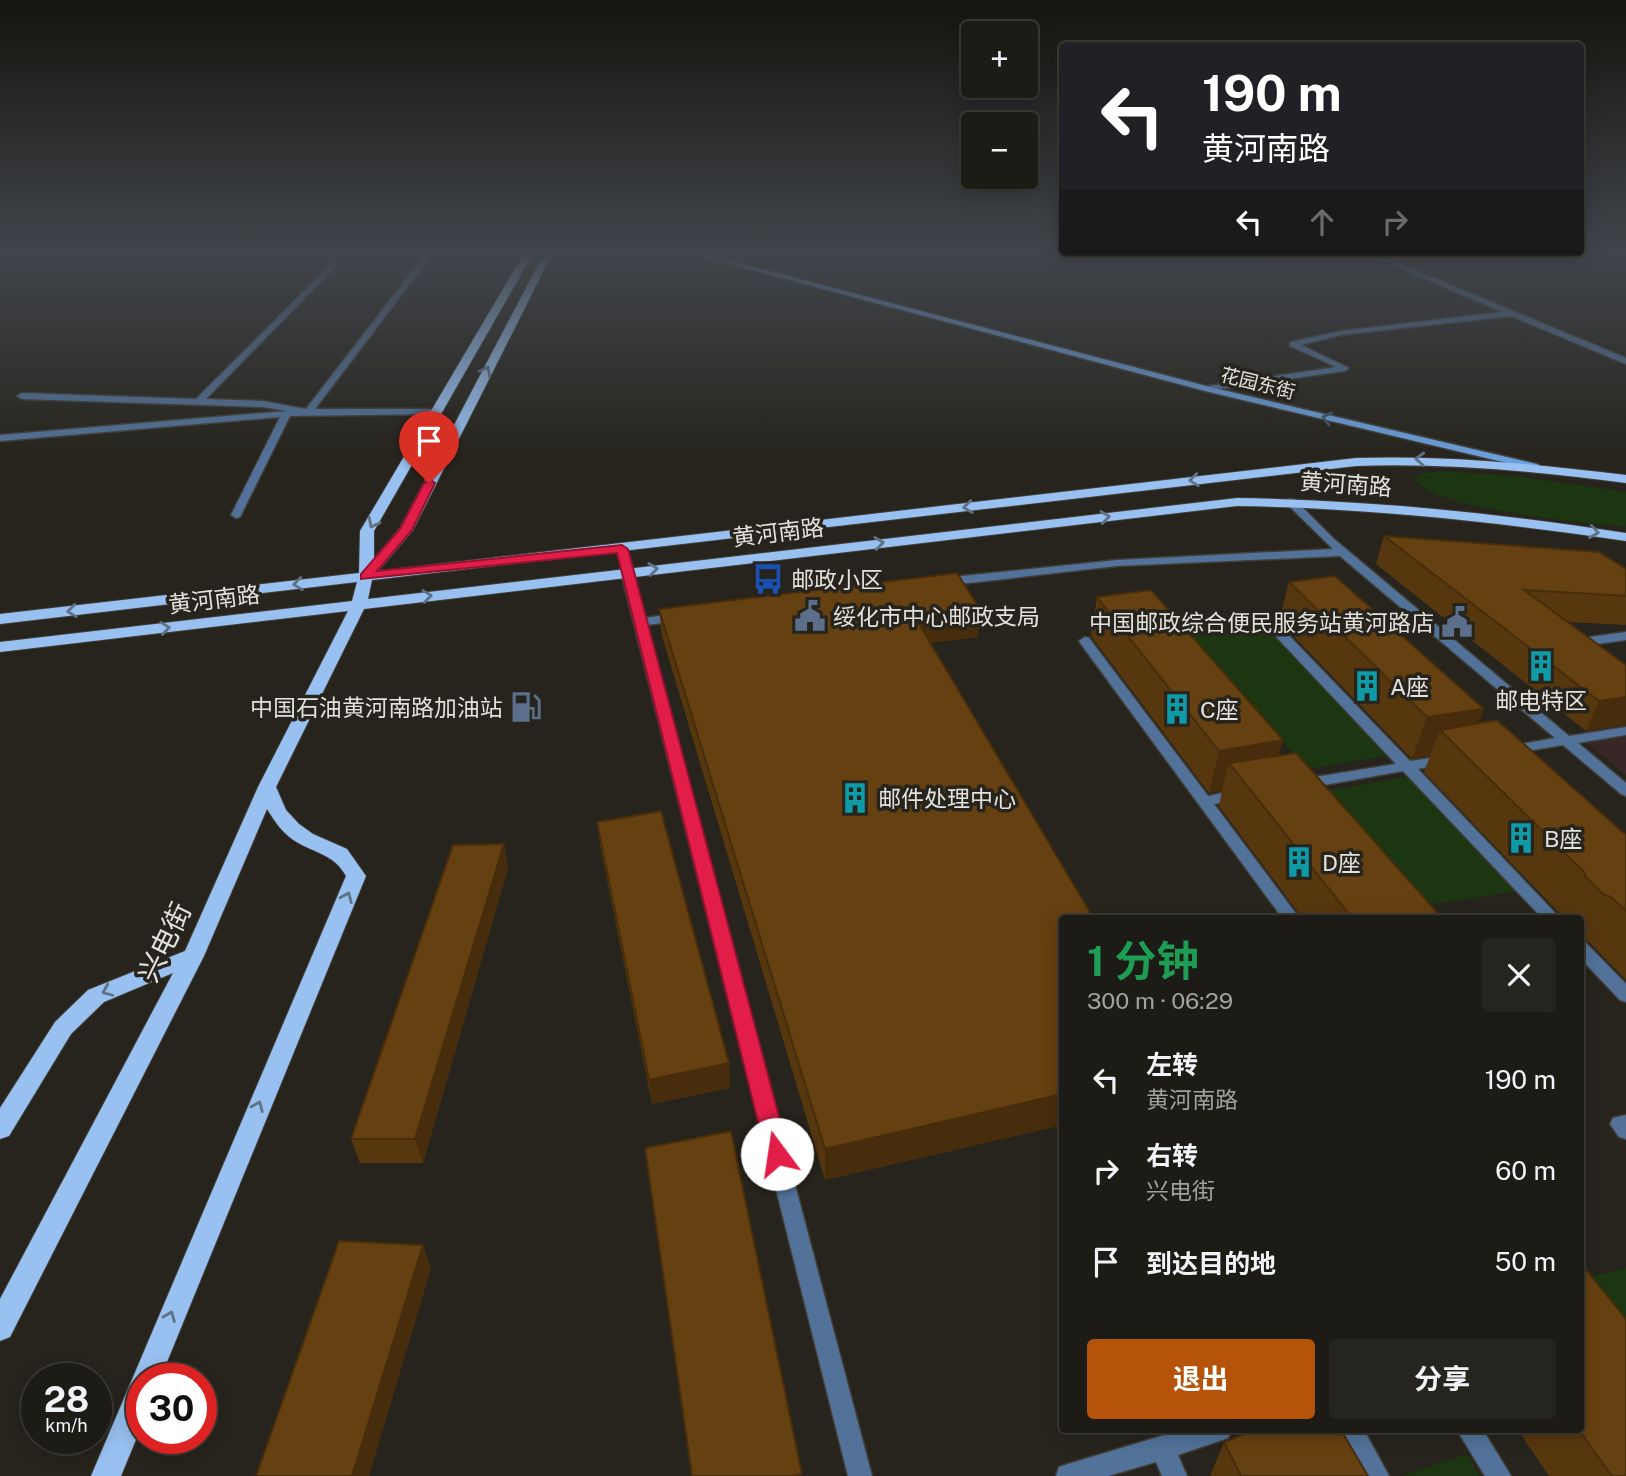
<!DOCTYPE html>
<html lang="zh">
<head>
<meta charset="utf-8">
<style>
	:root { --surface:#1c1b15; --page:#25241e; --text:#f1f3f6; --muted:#a0a1a0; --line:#3a3934; --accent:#b45309 }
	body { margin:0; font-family:"Public Sans","Noto Sans SC",sans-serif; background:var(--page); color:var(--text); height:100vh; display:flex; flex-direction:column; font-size:26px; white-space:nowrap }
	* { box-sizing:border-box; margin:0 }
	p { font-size:23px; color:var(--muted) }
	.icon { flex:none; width:38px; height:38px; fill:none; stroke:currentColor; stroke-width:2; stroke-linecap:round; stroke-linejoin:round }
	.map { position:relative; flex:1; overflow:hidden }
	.sheet { position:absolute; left:1059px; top:915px; width:525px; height:518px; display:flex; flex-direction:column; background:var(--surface); border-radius:7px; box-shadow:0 4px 18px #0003,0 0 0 2px var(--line) }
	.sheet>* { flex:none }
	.guide { position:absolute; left:1059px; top:42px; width:525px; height:214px; border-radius:7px; box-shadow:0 4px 18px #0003,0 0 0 2px var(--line); background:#202124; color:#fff; overflow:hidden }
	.buttons { position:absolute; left:961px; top:21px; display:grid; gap:14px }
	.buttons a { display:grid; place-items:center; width:77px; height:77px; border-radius:7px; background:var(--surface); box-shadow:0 4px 18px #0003,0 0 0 2px var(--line); font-size:35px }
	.speed { position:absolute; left:21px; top:1363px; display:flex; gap:14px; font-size:35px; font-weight:700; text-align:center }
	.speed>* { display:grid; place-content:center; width:91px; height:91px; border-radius:50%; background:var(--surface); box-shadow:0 4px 18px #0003,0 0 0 2px var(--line); line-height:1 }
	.speed small { font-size:18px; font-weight:400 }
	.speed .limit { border:10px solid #d22; background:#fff; color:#111 }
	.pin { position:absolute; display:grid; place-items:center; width:60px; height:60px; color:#fff; margin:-72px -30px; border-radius:50% 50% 50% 0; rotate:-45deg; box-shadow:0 0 7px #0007 }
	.pin .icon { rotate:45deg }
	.me { position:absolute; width:77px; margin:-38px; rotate:346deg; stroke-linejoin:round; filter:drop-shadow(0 0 5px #0008) }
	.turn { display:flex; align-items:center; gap:24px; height:147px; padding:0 28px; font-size:32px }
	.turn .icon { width:91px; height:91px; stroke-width:2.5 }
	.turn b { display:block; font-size:49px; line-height:60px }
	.lanes { display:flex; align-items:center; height:66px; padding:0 28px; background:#0003; justify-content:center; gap:35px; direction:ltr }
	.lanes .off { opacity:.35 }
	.round { display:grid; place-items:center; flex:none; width:74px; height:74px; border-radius:7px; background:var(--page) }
	.headline { display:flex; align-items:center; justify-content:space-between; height:119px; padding:0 28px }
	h1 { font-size:42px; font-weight:700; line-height:52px; color:#1e9e55 }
	.button { display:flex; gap:14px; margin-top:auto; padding:14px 28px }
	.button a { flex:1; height:80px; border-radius:7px; background:var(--accent); color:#fff; font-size:28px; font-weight:700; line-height:80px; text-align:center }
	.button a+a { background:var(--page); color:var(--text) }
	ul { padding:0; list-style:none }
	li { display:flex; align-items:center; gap:21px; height:91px; padding:0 28px }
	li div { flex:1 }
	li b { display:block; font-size:26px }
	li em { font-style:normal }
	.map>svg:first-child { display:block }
	.industrial { fill:#392626 }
	.green { fill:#1b3611 }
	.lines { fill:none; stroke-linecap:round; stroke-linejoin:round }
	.lane-casing { stroke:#403e37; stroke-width:3 }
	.street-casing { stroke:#403e37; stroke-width:3 }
	.secondary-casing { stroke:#403e37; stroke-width:3 }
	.primary-casing { stroke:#403e37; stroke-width:2 }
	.lane { fill:#527299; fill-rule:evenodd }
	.street { fill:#527299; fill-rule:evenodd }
	.secondary { fill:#6a9fdd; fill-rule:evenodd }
	.primary { fill:#98c0f0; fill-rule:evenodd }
	.wall { fill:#57370e }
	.shaded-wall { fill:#472d0b }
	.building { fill:#654010; stroke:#472d0b; stroke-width:2 }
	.oneway { stroke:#5f7286 }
	.oneway2 { stroke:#415569 }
	.route { fill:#e11d48; stroke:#92132f; stroke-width:2 }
	.labels { text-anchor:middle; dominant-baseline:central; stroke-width:7; stroke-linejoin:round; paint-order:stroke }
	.far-street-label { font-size:19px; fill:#e2e1db; stroke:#26241c }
	.street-label { font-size:23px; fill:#e2e1db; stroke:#26241c }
	.poi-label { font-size:23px; fill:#e2e1db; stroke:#26241c; text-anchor:start }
	.near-street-label { font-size:28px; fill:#e2e1db; stroke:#26241c }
</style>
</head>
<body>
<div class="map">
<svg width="1626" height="1476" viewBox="0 0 1626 1476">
	<rect width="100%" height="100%" fill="#26241c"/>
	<!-- industrial -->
	<path class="industrial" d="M 1626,737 L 1626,775 L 1587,743 L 1599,741 Z"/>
	<!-- green -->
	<g class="green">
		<path d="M 1443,471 L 1515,476 L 1626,492 L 1626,527 C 1583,522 1437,511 1413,478 L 1422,473 Z"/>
		<path d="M 1268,622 L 1396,754 L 1308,769 L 1180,629 Z"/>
		<path d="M 1409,776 L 1518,891 L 1426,905 L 1327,791 Z"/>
		<path d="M 1626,1268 L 1626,1340 L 1580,1280 Z"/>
		<path d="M 1466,1454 L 1480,1476 L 1403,1476 Z"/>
	</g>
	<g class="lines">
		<defs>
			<path id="lane" d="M 1362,252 L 1372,252 L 1626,358 L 1626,364 L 1511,316 L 1341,335 L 1301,345 L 1349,368 L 1345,371 L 1205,391 L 1205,387 L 1208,386 L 1336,367 L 1290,346 L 1290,342 L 1341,331 L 1502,312 Z"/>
			<g id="street">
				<path d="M 427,252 L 434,252 L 315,409 L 437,409 L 442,412 L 440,414 L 290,416 L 240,517 L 236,518 L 231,515 L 280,417 L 0,441 L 0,435 L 287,411 L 263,407 L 22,399 L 17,396 L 22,393 L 196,399 L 334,261 L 337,265 L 206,399 L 263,401 L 306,409 Z"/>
				<path d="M 1291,499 L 1295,500 L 1334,539 L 1569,736 L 1626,727 L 1626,735 L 1578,743 L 1626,783 L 1626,796 L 1621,794 L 1563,745 L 1509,754 L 1504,753 L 1502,750 L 1504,747 L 1555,738 L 1340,556 L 1117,566 L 943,586 L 937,582 L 943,578 L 1117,560 L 1333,549 L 1287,504 L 1287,500 Z"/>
				<path d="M 627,569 L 633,572 L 645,618 L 677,613 L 683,617 L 677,621 L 647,625 L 872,1476 L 848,1476 L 621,572 Z"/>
				<path d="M 1271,620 L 1275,621 L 1410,761 L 1444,756 L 1449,757 L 1451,760 L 1449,763 L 1418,769 L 1561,919 L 1543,919 L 1403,771 L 1302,789 L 1297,787 L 1295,784 L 1302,779 L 1396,764 L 1267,627 L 1265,624 L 1267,621 Z"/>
				<path d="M 1626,632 L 1626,640 L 1575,647 L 1569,643 L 1575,639 Z"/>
				<path d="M 1085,637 L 1089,638 L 1208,796 L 1237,790 L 1242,792 L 1244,795 L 1242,798 L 1214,804 L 1300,919 L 1283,919 L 1081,644 L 1079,641 Z"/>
				<path d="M 1580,941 L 1586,943 L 1626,984 L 1626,1002 L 1620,1000 L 1580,958 Z"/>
				<path d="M 1626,1115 L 1626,1139 L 1619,1137 L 1610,1124 L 1613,1118 Z"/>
				<path d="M 1181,1430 L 1232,1430 L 1228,1438 L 1178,1455 L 1187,1476 L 1162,1476 L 1156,1462 L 1108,1476 L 1056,1476 L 1059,1467 L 1068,1464 Z"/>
				<path d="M 1339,1430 L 1364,1430 L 1389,1476 L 1363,1476 Z"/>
				<path d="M 1457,1430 L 1483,1430 L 1511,1476 L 1485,1476 Z"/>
			</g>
			<path id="secondary" d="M 684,252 L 697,252 L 1210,387 L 1537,464 L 1542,467 L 1537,470 L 1205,391 Z"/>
			<path id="primary" d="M 525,252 L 534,252 L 374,531 L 374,559 L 400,528 L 538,265 L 548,252 L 557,252 L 546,266 L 413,530 L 378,571 L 1356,458 C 1447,455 1536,464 1626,475 L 1626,483 C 1536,471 1447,463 1356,466 L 372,580 L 368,599 L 1237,498 C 1368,500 1497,513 1626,533 L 1626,541 C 1497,522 1368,508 1237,506 L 364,609 L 276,787 L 286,810 L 299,824 L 313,834 L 347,849 L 366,876 L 160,1379 L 142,1379 L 142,1425 L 121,1476 L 91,1476 L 346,876 C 334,853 312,853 292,839 C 281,831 274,820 267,809 L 204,956 L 10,1337 L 0,1341 L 0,1299 L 173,973 L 104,1002 L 71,1034 L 9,1136 L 0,1139 L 0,1108 L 55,1022 L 88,990 L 185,951 L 258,787 L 348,611 L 0,652 L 0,642 L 352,601 L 357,582 L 0,624 L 0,614 L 359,573 L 360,531 Z"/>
		</defs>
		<!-- lane casing -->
		<use href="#lane" class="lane-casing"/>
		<!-- street casing -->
		<use href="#street" class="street-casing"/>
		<!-- secondary casing -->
		<use href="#secondary" class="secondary-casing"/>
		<!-- primary casing -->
		<use href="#primary" class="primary-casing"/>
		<!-- lane -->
		<use href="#lane" class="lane"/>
		<!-- street -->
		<use href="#street" class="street"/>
		<!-- secondary -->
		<use href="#secondary" class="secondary"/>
		<!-- primary -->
		<use href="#primary" class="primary"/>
	</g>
	<!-- wall -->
	<g class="wall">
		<path d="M 1384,536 L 1626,569 L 1626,625 L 1567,622 L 1626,665 L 1626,725 L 1586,731 L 1376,564 Z"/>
		<path d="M 1289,582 L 1484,709 L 1478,723 L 1626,835 L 1626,980 L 1588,941 L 1580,938 L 1580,919 L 1563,919 L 1563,917 L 1424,772 L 1430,756 L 1412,759 L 1279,621 Z"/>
		<path d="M 1097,597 L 1279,755 L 1443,919 L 1303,919 L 1219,806 L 1222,791 L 1209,793 L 1091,636 Z"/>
		<path d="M 659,609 L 980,609 L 978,637 L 930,643 L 1062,919 L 1062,1125 L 825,1180 L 662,636 Z"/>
		<path d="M 597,822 L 729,1063 L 730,1088 L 652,1104 L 600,845 Z"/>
		<path d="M 504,844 L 508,868 L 423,1163 L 360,1163 L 351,1139 Z"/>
		<path d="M 1518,1430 L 1580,1430 L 1626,1476 L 1549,1476 Z"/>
		<path d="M 1224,1442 L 1368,1476 L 1210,1476 Z"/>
	</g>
	<!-- shaded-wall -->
	<g class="shaded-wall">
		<path d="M 980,609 L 978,637 L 913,645 L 915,617 Z"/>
		<path d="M 1626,697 L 1626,725 L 1586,731 L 1599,701 Z"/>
		<path d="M 1484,709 L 1468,750 L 1440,730 L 1430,756 L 1412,759 L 1427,717 Z"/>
		<path d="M 1283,740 L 1271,783 L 1229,763 L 1222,791 L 1209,793 L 1219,751 Z"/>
		<path d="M 504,844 L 508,868 L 423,1163 L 415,1139 Z"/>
		<path d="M 729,1063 L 730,1088 L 652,1104 L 649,1080 Z"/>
		<path d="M 1062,1094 L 1062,1125 L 825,1180 L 825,1149 Z"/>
		<path d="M 423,1245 L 431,1269 L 369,1476 L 352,1476 Z"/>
	</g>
	<!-- building -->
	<g class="building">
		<path d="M 1384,536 L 1599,552 L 1626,569 L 1626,596 L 1524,590 L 1626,665 L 1626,697 L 1599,701 Z"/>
		<path d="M 957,573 L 980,609 L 915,617 L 1094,919 L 1062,919 L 1062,1094 L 825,1149 L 659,609 Z"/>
		<path d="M 1335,576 L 1484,709 L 1427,717 L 1289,582 Z"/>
		<path d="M 1151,590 L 1283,740 L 1219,751 L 1097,597 Z"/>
		<path d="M 1497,720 L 1626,835 L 1626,911 L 1611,897 L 1603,894 L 1585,876 L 1585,873 L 1440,730 Z"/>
		<path d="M 1296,753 L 1443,919 L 1353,919 L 1229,763 Z"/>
		<path d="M 661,811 L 729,1063 L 649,1080 L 597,822 Z"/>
		<path d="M 504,844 L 415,1139 L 351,1139 L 453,845 Z"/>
		<path d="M 731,1131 L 802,1474 L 793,1476 L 692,1476 L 645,1148 Z"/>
		<path d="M 339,1241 L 423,1245 L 352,1476 L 256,1476 Z"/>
		<path d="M 1580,1262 L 1626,1319 L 1626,1476 L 1612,1476 L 1579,1430 L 1580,1430 Z"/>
		<path d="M 1254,1430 L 1341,1430 L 1368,1476 L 1241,1476 L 1224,1442 Z"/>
	</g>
	<!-- one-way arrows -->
	<defs><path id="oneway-chevron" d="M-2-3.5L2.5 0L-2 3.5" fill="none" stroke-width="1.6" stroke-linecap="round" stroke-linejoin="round" transform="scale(1.75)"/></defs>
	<g class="oneway">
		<use href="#oneway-chevron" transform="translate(486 371) rotate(-62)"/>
		<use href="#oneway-chevron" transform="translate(1420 459) rotate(-178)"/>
		<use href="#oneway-chevron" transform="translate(1194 480) rotate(173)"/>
		<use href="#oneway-chevron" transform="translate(968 507) rotate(173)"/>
		<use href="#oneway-chevron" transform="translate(1105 517) rotate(-7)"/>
		<use href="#oneway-chevron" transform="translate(373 523) rotate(117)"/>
		<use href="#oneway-chevron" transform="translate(1594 532) rotate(9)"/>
		<use href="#oneway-chevron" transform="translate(879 543) rotate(-7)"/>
		<use href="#oneway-chevron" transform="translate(653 569) rotate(-7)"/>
		<use href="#oneway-chevron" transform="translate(298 584) rotate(173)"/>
		<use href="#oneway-chevron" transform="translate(427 596) rotate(-7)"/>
		<use href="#oneway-chevron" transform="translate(72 611) rotate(173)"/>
		<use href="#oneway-chevron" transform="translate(165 628) rotate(-7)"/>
		<use href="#oneway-chevron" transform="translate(347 897) rotate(-67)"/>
		<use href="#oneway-chevron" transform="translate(107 991) rotate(157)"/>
		<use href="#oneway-chevron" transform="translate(258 1106) rotate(-67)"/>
		<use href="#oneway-chevron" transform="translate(170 1316) rotate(-68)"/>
	</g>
	<use class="oneway2" href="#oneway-chevron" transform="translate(1327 418) rotate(-166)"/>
	<!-- sky -->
	<linearGradient id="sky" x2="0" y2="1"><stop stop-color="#15140f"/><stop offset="0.55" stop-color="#41454b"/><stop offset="1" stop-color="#41454b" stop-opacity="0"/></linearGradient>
	<rect width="1626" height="459" fill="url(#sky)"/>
	<!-- route -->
	<path class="route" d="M 429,479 L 435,483 L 412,530 L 377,571 L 622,545 L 628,549 L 789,1154 L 785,1161 L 777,1164 L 769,1161 L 766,1154 L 617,553 L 361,579 L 361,574 L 400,529 L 424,483 Z"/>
	<!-- icons -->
	<defs>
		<symbol id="bus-bare" viewBox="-9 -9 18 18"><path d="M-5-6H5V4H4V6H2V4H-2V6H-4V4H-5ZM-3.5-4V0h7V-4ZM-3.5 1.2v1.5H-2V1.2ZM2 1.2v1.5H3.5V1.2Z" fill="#1a4fb4" stroke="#26241c" stroke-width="2.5" paint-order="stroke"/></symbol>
		<symbol id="civic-bare" viewBox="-9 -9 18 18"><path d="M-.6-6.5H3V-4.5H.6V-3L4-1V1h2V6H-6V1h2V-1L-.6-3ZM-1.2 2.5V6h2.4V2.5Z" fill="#5c6f8a" stroke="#26241c" stroke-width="2.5" paint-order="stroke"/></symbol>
		<symbol id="building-bare" viewBox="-9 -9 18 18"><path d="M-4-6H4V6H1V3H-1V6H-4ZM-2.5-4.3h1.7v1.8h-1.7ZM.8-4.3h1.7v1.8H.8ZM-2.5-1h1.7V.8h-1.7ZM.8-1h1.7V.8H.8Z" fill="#0f9aa8" stroke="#26241c" stroke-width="2.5" paint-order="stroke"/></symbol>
		<symbol id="fuel-bare" viewBox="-9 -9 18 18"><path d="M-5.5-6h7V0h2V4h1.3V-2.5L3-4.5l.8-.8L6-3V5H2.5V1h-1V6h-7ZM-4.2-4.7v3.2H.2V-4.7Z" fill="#5c6f8a" stroke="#26241c" stroke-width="2.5" paint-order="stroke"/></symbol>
	</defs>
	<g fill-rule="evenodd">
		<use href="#bus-bare" x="746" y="557" width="44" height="44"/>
		<use href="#civic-bare" x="788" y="594" width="44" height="44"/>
		<use href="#civic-bare" x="1435" y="600" width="44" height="44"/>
		<use href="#building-bare" x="1519" y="644" width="44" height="44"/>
		<use href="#building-bare" x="1345" y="664" width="44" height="44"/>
		<use href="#fuel-bare" x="504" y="685" width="44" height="44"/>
		<use href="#building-bare" x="1155" y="687" width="44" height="44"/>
		<use href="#building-bare" x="833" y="776" width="44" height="44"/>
		<use href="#building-bare" x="1499" y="816" width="44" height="44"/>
		<use href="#building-bare" x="1277" y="840" width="44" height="44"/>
	</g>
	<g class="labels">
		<!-- far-street labels -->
		<g class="far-street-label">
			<text transform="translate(1258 383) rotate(14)">花园东街</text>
		</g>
		<!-- street labels -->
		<g class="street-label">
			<text transform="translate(1346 484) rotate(4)">黄河南路</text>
			<text transform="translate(778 532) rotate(-7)">黄河南路</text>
			<text transform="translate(214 599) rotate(-7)">黄河南路</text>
		</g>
		<!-- poi labels -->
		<g class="poi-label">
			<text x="791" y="579">邮政小区</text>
			<text x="833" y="616">绥化市中心邮政支局</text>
			<text x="1434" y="622" text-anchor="end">中国邮政综合便民服务站黄河路店</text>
			<text x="1390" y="686">A座</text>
			<text x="1541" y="700" text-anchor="middle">邮电特区</text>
			<text x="503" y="707" text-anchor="end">中国石油黄河南路加油站</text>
			<text x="1200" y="709">C座</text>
			<text x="878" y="798">邮件处理中心</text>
			<text x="1544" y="838">B座</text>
			<text x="1322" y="862">D座</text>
		</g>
		<!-- near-street labels -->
		<g class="near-street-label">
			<text transform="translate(164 942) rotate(-64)">兴电街</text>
		</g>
	</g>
</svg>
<div class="buttons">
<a>+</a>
<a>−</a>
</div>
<div class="speed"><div>28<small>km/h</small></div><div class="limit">30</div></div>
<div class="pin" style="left:429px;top:483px;background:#d93025"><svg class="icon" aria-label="arrive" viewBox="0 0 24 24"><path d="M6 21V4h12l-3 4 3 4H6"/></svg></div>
<svg class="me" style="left:777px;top:1154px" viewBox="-20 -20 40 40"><circle r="19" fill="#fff"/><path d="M0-13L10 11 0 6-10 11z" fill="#e11d48"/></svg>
<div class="guide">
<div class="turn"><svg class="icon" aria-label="left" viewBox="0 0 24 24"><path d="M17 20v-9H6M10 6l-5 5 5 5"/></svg><div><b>190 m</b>黄河南路</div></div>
<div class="lanes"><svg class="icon" aria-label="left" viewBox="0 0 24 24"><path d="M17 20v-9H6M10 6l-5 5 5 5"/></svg><svg class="icon off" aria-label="ahead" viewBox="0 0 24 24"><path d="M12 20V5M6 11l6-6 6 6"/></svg><svg class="icon off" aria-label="right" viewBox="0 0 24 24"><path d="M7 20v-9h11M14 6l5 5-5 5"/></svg></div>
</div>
<section class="sheet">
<div class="headline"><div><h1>1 分钟</h1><p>300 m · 06:29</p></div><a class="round"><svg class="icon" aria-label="close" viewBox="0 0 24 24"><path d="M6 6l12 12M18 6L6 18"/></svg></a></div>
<ul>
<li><svg class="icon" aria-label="left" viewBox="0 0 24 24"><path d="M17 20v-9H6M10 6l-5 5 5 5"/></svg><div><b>左转</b><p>黄河南路</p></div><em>190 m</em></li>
<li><svg class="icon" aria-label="right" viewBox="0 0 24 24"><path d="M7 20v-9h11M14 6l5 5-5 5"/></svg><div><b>右转</b><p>兴电街</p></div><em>60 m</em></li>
<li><svg class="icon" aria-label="arrive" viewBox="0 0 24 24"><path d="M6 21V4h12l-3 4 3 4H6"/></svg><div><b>到达目的地</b></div><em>50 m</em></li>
</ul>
<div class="button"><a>退出</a><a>分享</a></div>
</section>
</div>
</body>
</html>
